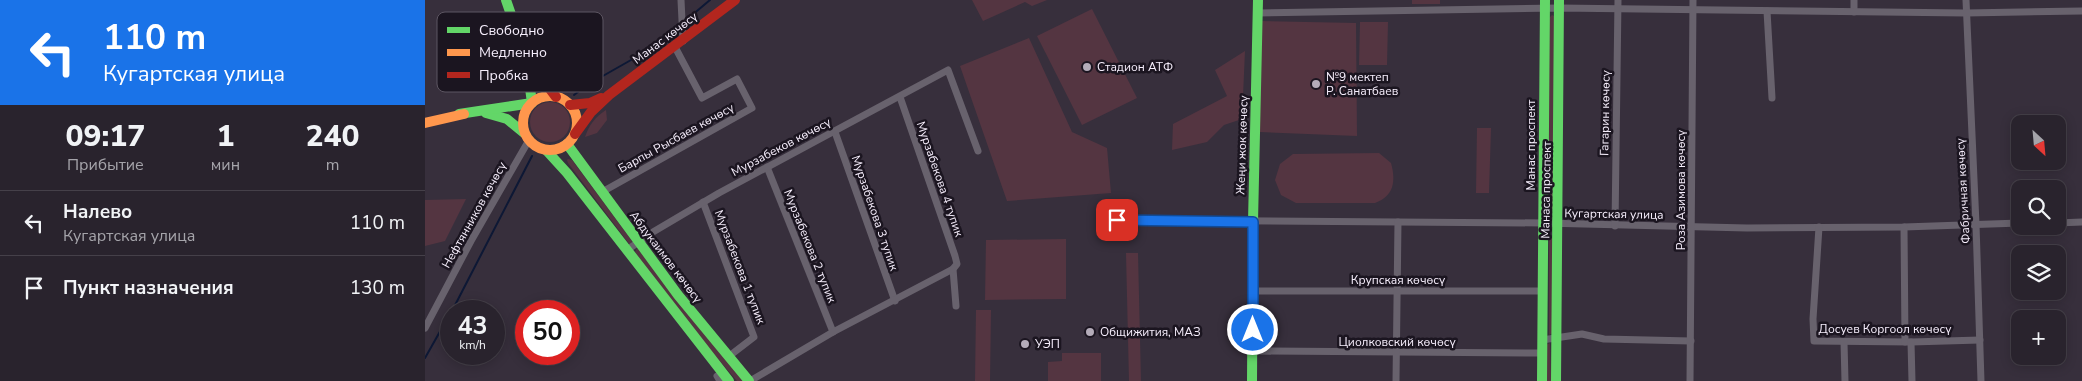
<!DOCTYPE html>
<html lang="ru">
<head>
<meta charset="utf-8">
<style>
	:root { --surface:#29232d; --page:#352f39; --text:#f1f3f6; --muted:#a5a4aa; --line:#454049 }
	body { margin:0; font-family:"Nunito Sans",sans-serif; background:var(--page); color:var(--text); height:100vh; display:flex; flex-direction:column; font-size:19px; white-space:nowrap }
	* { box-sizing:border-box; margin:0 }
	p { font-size:16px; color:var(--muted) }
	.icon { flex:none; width:28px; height:28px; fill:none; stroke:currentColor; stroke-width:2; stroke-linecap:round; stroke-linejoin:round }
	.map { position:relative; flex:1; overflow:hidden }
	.drawer { display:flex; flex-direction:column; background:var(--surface); width:425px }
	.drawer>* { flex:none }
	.top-card { background:#1a73e8; color:#fff; overflow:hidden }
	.needle { width:32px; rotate:154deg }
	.fabs { position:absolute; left:1586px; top:115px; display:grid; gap:10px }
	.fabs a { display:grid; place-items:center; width:55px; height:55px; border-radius:10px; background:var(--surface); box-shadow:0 2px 12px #0003,0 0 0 1px var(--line); font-size:25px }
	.speed { position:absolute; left:15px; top:300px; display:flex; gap:10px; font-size:25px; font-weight:700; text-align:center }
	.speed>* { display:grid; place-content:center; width:65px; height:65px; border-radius:50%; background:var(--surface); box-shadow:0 2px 12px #0003,0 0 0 1px var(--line); line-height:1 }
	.speed small { font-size:12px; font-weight:400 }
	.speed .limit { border:8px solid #d22; background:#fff; color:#111 }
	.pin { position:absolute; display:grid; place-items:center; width:42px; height:42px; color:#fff; margin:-21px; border-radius:10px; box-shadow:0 2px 8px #0006 }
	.me { position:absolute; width:55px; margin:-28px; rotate:0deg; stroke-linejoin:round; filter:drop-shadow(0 0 4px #0008) }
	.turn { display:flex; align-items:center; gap:18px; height:105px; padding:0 20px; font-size:22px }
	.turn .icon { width:65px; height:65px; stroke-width:2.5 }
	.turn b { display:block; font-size:35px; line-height:42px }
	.eta { display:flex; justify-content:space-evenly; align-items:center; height:85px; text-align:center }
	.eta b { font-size:30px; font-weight:800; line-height:35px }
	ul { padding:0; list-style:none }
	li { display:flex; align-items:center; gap:15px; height:65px; padding:0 20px; border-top:1px solid var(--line) }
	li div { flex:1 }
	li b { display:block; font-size:19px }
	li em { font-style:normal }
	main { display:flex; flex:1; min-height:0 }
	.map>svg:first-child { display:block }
	.green { fill:#543541 }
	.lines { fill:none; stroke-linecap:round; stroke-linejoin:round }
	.stream { stroke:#0d1835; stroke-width:2 }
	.street { stroke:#68626d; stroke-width:7 }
	.fast { stroke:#63d668; stroke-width:10 }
	.slow { stroke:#ff974d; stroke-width:10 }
	.jam { stroke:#b3261e; stroke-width:10 }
	.route-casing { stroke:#114b97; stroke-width:12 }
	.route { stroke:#1a73e8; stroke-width:9 }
	.poi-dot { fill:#b4acb9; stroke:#1b1520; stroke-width:2 }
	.labels { text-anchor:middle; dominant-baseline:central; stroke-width:5; stroke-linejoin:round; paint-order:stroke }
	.street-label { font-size:12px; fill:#f7effd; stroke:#1b1520 }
	.poi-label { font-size:12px; fill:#f7effd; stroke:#1b1520; text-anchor:start }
	.key { fill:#1b1520; stroke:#5d5662; stroke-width:1 }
	.key-label { font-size:14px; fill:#f7effd }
</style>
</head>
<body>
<main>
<section class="drawer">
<div class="top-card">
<div class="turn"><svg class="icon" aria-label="left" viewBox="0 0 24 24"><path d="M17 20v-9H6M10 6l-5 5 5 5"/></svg><div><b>110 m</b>Кугартская улица</div></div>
</div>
<div class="eta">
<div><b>09:17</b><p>Прибытие</p></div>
<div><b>1</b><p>мин</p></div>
<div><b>240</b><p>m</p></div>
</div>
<ul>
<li><svg class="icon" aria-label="left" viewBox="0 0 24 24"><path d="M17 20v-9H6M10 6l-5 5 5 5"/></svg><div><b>Налево</b><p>Кугартская улица</p></div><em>110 m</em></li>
<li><svg class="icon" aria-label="arrive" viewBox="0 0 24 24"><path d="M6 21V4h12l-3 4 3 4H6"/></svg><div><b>Пункт назначения</b></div><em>130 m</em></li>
</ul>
</section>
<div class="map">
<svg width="1657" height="381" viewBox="0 0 1657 381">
	<rect width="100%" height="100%" fill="#372f3c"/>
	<!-- green -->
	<g class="green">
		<path d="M 547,0 L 622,0 L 607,6 L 600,2 L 558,21 Z"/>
		<rect x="987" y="0" width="28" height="4"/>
		<path d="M 667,9 L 712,98 L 657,125 L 612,36 Z"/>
		<path d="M 1127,15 L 1129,16 L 1129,209 L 1123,210 L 1124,18 Z"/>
		<path d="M 834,21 L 931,23 L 932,136 L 835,132 Z"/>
		<path d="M 935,22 L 963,22 L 962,65 L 934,65 Z"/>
		<path d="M 604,38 L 647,132 L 682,148 L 686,193 L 582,201 L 535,66 Z"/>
		<path d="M 820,51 L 817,119 L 799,125 L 782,142 L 747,150 L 748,124 L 802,96 L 790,70 Z"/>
		<circle cx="125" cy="122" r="20"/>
		<path d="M 181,110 L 182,120 L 172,133 L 160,137 C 164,125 170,117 181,110 Z"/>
		<path d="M 1052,128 L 1066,128 L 1064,193 L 1051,193 Z"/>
		<path d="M 954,153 L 966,163 C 971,181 969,196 950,203 L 871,203 L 856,195 L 850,180 L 855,164 L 868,154 Z"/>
		<path d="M 143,159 L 147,160 L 207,241 L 205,245 L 143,163 L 142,160 Z"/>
		<path d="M 41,199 L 20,241 L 0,246 L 0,200 Z"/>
		<path d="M 1126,238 L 1128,238 L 1128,333 L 1124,335 L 1124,239 Z"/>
		<path d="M 641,239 L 641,299 L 560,300 L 561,240 Z"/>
		<path d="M 212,248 L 319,381 L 312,381 L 271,333 L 210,252 Z"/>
		<path d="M 701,253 L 713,253 L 716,381 L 704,381 Z"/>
		<path d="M 551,310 L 566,310 L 565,381 L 550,381 Z"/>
		<path d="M 1125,343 L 1126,381 L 1121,381 L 1121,345 Z"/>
		<path d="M 637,353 L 676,353 L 676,381 L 623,381 L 623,362 L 637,361 Z"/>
	</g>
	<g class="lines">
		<!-- stream -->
		<g class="stream">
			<path d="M 260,21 L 285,0"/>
			<path d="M 149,95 L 162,85 L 206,60 L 255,25"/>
			<path d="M 27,311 L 107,156"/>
			<path d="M 0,358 L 26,312"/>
		</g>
		<!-- street -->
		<g class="street">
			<path d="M 256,0 L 258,41"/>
			<path d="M 1429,0 L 1429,12"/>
			<path d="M 1541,0 L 1551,224 L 1556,381"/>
			<path d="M 1342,11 L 1347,98"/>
			<path d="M 833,13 L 1134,8 L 1541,13 L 1657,11"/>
			<path d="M 475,97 L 530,256 L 532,264 L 528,269 L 531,306"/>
			<path d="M 410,132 L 470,301"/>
			<path d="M 342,167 L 408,332"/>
			<path d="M 177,192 L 327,108 L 312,79 L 277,98 L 250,47"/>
			<path d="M 278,202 L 329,337 L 303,357"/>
			<path d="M 692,220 L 1118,223 L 1322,228 L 1479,227 L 1595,223"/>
			<path d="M 1632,223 L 1657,222"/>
			<path d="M 1190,226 L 1193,0"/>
			<path d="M 1394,227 L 1388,319 L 1389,341 L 1486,342 L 1555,340"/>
			<path d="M 1479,227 L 1480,342"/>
			<path d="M 202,250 L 228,232 L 294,193 L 523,70 L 553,151"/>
			<path d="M 828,291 L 1118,291"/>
			<path d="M 0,328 L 46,241 L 104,140"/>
			<path d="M 1117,340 L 1157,334 L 1179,339 L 1266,341"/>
			<path d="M 1419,342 L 1420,381"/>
			<path d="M 1486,342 L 1487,381"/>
			<path d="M 828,351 L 1117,353"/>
			<path d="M 292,376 L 295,381"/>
			<path d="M 325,381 L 408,332 L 528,269"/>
			<path d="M 971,381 L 973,222"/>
			<path d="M 1265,381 L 1268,0"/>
		</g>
		<!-- fast -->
		<g class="fast">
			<path d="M 61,113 L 82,119 L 99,133"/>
			<path d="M 34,114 L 107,103 L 101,58 L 81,0"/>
			<path d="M 142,144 L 253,295 L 324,381"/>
			<path d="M 121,150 L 142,173 L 304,381"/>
			<path d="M 827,381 L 828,222 L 833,0"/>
			<path d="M 1117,381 L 1120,0"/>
			<path d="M 1131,381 L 1134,0"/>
		</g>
		<!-- slow -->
		<g class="slow">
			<circle cx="125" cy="123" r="27"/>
			<path d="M 0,123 L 39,114"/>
		</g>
		<!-- jam -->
		<g class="jam">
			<path d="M 102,58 L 131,97"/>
			<path d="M 145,105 L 165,103 L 176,98"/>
			<path d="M 150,134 L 166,112 L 184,95 L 310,0"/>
		</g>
	</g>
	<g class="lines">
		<defs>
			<path id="route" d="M 692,220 L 828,222 L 828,330"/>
		</defs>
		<!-- route casing -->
		<use href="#route" class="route-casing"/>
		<!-- route -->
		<use href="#route" class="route"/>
	</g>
	<!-- markers -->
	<g class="poi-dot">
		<circle cx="662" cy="67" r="5"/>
		<circle cx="891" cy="84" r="5"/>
		<circle cx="665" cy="332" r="5"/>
		<circle cx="600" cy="344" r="5"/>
	</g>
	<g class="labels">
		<!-- street labels -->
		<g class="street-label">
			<text transform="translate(240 38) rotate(-37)">Манас көчөсү</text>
			<text transform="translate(1180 113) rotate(-89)">Гагарин көчөсү</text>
			<text transform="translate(251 138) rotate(-29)">Барпы Рысбаев көчөсү</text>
			<text transform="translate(817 145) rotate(-88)">Жеңи жок көчөсү</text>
			<text transform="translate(1106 145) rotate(-90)">Манас проспект</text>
			<text transform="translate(356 147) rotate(-28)">Мурзабеков көчөсү</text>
			<text transform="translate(515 179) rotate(71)">Мурзабекова 4 тупик</text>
			<text transform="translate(1121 190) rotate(-89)">Манаса проспект</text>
			<text transform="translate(1256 190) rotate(-90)">Роза Азимова көчөсү</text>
			<text transform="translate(1538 191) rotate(-93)">Фабричная көчөсү</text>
			<text transform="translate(450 213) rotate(71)">Мурзабекова 3 тупик</text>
			<text transform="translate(1189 214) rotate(1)">Кугартская улица</text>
			<text transform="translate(49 215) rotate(-61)">Нефтянников көчөсү</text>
			<text transform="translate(385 246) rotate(68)">Мурзабекова 2 тупик</text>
			<text transform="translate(241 257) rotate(53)">Абдукаимов көчөсү</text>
			<text transform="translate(315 267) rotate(69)">Мурзабекова 1 тупик</text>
			<text x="973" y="280">Крупская көчөсү</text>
			<text x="1460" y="329">Досуев Коргоол көчөсү</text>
			<text x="972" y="342">Циолковский көчөсү</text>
		</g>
		<!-- poi labels -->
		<g class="poi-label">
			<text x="672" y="67">Стадион АТФ</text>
			<text x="901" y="77">№9 мектеп<tspan x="901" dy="14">Р. Санатбаев</tspan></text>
			<text x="675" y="332">Общижития, МАЗ</text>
			<text x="610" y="344">УЭП</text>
		</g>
	</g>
	<!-- legend -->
	<rect x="12" y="12" width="166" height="80" rx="8" class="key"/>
	<rect x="22" y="27" width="23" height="6" fill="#63d668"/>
	<rect x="22" y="49" width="23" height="7" fill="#ff974d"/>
	<rect x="22" y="72" width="23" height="6" fill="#b3261e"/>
	<g class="key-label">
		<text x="54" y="35">Свободно</text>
		<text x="54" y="57">Медленно</text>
		<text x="54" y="80">Пробка</text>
	</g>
</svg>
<div class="fabs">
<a><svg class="needle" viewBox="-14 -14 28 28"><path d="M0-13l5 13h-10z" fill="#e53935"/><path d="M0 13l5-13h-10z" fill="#a5a4aa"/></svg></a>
<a><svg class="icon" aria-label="search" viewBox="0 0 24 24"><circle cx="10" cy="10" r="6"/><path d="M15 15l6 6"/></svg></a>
<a><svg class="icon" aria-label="layers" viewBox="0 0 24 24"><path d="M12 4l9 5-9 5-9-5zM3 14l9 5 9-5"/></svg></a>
<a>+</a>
</div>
<div class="speed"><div>43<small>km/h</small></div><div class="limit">50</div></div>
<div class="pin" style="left:692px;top:220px;background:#d93025"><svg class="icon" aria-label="arrive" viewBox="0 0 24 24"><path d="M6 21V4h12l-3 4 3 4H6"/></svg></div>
<svg class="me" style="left:828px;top:330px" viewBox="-20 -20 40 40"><circle r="17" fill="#1a73e8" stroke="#fff" stroke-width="3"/><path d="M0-11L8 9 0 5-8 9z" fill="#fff"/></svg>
</div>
</main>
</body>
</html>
